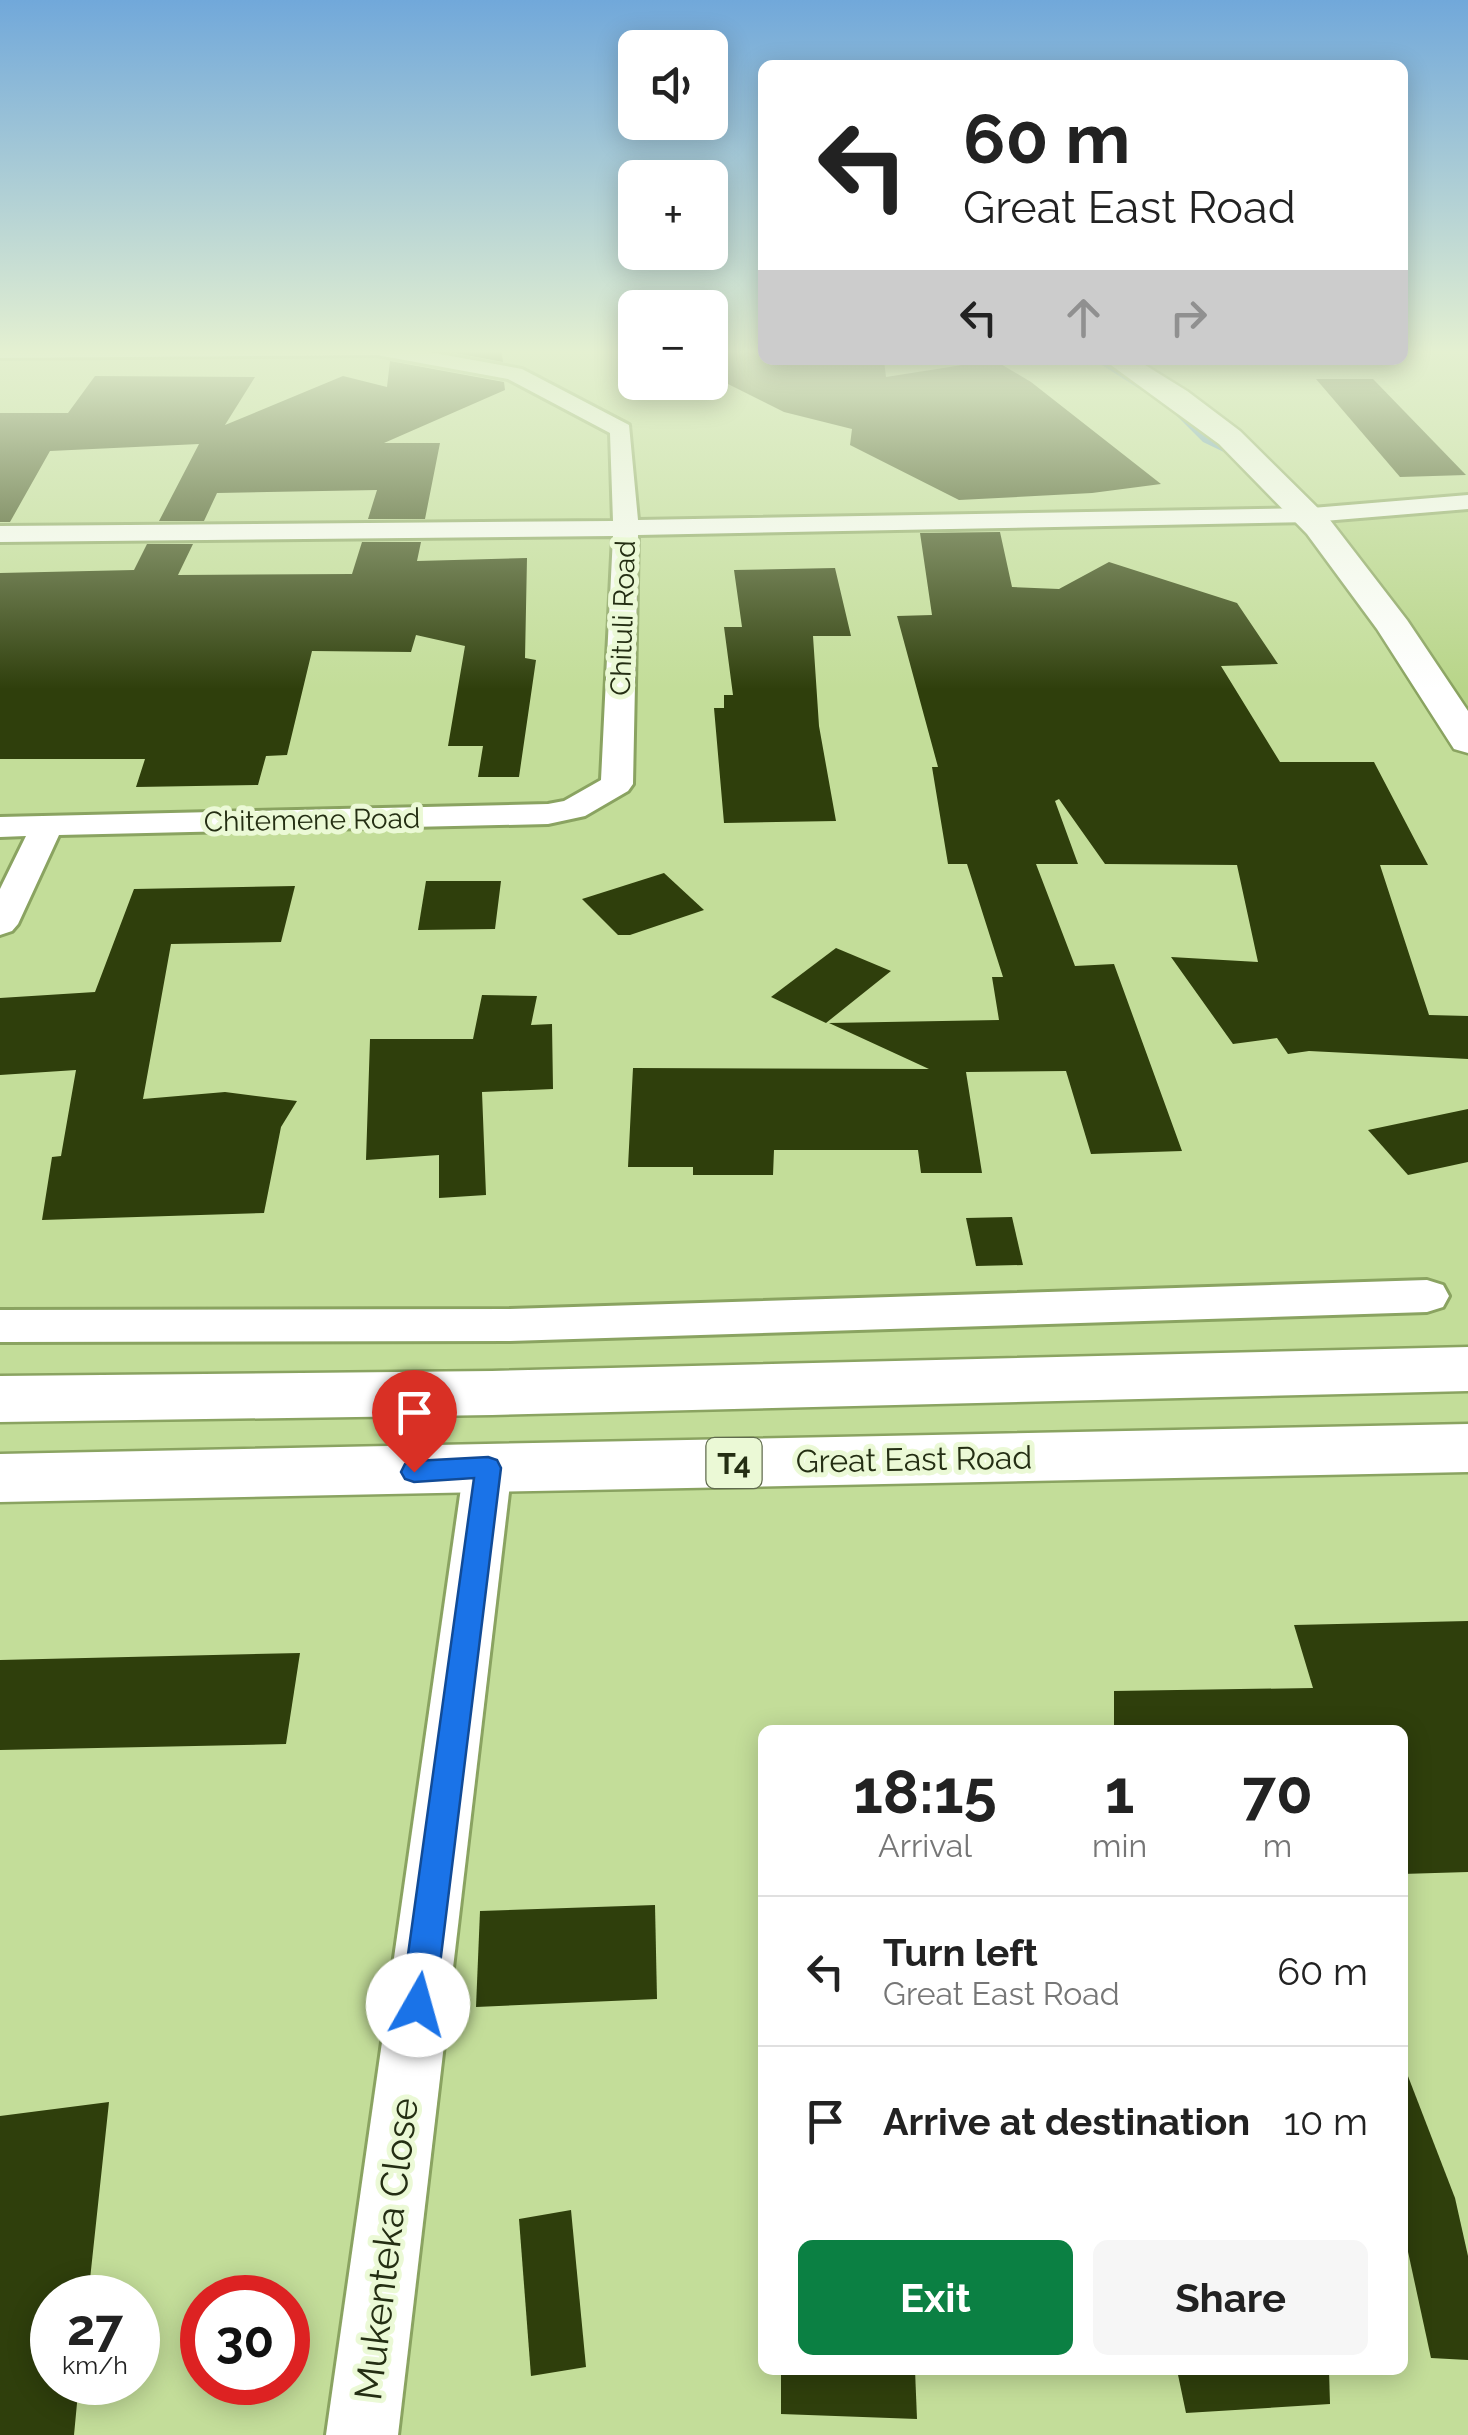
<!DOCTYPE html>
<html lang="en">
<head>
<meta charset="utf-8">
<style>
	:root { --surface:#fff; --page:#f6f6f6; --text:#222; --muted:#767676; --line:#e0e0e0; --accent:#0b8043 }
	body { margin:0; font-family:Raleway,sans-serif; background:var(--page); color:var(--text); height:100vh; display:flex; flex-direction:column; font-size:38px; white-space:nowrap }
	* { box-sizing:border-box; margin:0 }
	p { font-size:32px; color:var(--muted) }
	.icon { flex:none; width:55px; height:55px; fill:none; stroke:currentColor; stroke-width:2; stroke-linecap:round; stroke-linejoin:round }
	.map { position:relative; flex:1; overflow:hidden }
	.side { position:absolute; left:758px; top:1725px; width:650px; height:650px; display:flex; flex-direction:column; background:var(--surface); border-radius:15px; box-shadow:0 5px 25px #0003 }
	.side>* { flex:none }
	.hud { position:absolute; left:758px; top:60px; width:650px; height:305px; border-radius:15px; box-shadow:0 5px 25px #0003; background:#fff; color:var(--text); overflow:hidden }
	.tools { position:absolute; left:618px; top:30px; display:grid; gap:20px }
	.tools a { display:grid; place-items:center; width:110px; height:110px; border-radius:15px; background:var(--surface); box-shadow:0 5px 25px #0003; font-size:50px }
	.speed { position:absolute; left:30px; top:2275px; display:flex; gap:20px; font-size:50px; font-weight:700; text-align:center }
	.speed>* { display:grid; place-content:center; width:130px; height:130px; border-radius:50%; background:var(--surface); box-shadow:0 5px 25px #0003; line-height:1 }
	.speed small { font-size:25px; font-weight:400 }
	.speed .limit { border:15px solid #d22; background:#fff; color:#111 }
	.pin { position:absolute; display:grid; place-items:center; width:85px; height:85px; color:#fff; margin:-102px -42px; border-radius:50% 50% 50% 0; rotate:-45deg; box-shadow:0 0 10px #0007 }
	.pin .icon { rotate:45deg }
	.me { position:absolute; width:110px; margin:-55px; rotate:7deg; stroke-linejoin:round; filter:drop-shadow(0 0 8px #0008) }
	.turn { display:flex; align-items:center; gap:35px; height:210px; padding:0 40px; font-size:45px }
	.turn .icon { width:130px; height:130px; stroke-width:2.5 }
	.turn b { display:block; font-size:70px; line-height:85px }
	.lanes { display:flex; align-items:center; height:95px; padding:0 40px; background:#0003; justify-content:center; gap:50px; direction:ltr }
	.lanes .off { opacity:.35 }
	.eta { display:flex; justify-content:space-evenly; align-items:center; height:170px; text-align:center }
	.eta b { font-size:60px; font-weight:700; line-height:70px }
	.cta { display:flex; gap:20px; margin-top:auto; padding:20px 40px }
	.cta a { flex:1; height:115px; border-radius:15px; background:var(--accent); color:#fff; font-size:40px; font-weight:700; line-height:115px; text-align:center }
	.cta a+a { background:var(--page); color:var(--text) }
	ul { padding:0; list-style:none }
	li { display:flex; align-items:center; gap:30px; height:150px; padding:0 40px; border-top:2px solid var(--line) }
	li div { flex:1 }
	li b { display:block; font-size:38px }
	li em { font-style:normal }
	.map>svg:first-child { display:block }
	.built { fill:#b8d589 }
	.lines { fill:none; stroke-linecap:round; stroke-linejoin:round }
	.stream { fill:#5f96c5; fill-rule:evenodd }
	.building { fill:#2f3f0c }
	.minor-casing { stroke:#8aa361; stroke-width:6 }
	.secondary-casing { stroke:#8aa361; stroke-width:5 }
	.primary-casing { stroke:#8aa361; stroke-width:5 }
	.minor { fill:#fff; fill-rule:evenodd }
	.secondary { fill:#fff; fill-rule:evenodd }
	.primary { fill:#fff; fill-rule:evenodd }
	.route { fill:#1a73e8; stroke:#114b97; stroke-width:2.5 }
	.labels { text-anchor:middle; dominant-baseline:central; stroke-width:10; stroke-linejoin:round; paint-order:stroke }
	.far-street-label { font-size:28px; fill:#242e13; stroke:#ebf9d6 }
	.shield { fill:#ebf9d6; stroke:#606b4e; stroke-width:2.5 }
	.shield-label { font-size:30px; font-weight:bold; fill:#242e13 }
	.street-label { font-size:32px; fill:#242e13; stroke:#ebf9d6 }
	.near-street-label { font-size:38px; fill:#242e13; stroke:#ebf9d6 }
</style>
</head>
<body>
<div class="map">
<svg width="1468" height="2435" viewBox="0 0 1468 2435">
	<rect width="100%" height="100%" fill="#c3dd99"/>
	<!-- built -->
	<path class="built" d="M 1468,504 L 1468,710 L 1321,512 Z"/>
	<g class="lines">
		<!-- stream -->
		<path class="stream" d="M 1094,360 L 1103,360 L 1174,403 L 1209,438 L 1233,451 L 1226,453 L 1203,442 L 1168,407 Z"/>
	</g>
	<!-- building -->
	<g class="building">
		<path d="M 429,348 L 501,348 L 503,362 Z"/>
		<path d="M 710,348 L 762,348 L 762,360 L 884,360 L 886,377 L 994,360 L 1031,382 L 1161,484 L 1092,493 L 959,500 L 850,445 L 852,429 L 784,412 L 710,375 Z"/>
		<path d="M 390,361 L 504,382 L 505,390 L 384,443 L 440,443 L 425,519 L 368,519 L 377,490 L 217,493 L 204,521 L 159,521 L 199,444 L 50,451 L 10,522 L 0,522 L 0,413 L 68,413 L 95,376 L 255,377 L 225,425 L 343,376 L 387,387 Z"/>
		<path d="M 1316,379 L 1373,379 L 1466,475 L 1400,477 Z"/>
		<path d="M 1000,532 L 1012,587 L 1059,589 L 1109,562 L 1237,603 L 1278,664 L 1221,666 L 1280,762 L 1374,762 L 1428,865 L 1380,865 L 1429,1015 L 1468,1016 L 1468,1059 L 1309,1051 L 1288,1054 L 1277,1038 L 1233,1044 L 1171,957 L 1258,962 L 1237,865 L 1105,864 L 1059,799 L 1055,801 L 1078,864 L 1036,864 L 1075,966 L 1114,964 L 1182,1151 L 1091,1154 L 1066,1071 L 966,1072 L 982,1173 L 921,1173 L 918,1150 L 774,1150 L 773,1175 L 693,1175 L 693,1167 L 628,1167 L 633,1068 L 929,1069 L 829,1023 L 999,1020 L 992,977 L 1003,977 L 967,864 L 948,864 L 932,767 L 938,767 L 897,616 L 932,615 L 920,533 Z"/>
		<path d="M 362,542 L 421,542 L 417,561 L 527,558 L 525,658 L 536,660 L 519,777 L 478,777 L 483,746 L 448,746 L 465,646 L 416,635 L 411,652 L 312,651 L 287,755 L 266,756 L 258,785 L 136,787 L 145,759 L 0,759 L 0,573 L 134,570 L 147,544 L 193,544 L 178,575 L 352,574 Z"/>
		<path d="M 835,568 L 851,636 L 813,636 L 819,726 L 836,821 L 724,823 L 714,708 L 724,708 L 724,695 L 733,695 L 724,627 L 742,627 L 734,570 Z"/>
		<path d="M 664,873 L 704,910 L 630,935 L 618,935 L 582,899 Z"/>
		<path d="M 426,881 L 501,881 L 495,929 L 418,930 Z"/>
		<path d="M 295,886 L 281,942 L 171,944 L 143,1099 L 225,1092 L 297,1101 L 281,1127 L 264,1213 L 42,1220 L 52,1157 L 61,1156 L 76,1070 L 0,1075 L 0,998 L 95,992 L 134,889 Z"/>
		<path d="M 836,948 L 891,971 L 826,1023 L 771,997 Z"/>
		<path d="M 482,995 L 537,996 L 531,1025 L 552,1024 L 553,1089 L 482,1092 L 486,1195 L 439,1198 L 439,1155 L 366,1160 L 370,1039 L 473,1039 Z"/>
		<path d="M 1468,1109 L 1468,1162 L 1408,1175 L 1368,1130 Z"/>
		<path d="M 1012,1217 L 1023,1265 L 976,1266 L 966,1218 Z"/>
		<path d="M 1468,1621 L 1468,1872 L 1402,1874 L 1402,1730 L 1114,1730 L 1114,1691 L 1313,1688 L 1294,1625 Z"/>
		<path d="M 300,1653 L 286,1744 L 0,1750 L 0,1660 Z"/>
		<path d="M 655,1905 L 657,1999 L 476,2007 L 480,1911 Z"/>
		<path d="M 1406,2071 L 1455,2198 L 1468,2256 L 1468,2360 L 1431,2358 L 1402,2224 L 1402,2072 Z"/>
		<path d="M 109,2102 L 88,2298 L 52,2298 L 52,2382 L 79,2382 L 74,2435 L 0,2435 L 0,2116 Z"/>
		<path d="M 571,2210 L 586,2367 L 531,2376 L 519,2219 Z"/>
		<path d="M 781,2370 L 915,2370 L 917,2419 L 781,2414 Z"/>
		<path d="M 1177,2370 L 1329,2370 L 1330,2404 L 1186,2413 Z"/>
	</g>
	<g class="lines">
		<defs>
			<g id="minor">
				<path d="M 0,348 L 407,348 L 522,369 L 629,425 L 638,520 L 1312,508 L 1468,495 L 1468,509 L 1312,522 L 638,535 L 633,784 L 628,791 L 585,816 L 548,824 L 59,835 L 18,924 L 12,931 L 0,935 L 0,889 L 26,836 L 0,837 L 0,817 L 548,804 L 564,801 L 601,780 L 613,536 L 0,542 L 0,526 L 613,521 L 610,433 L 508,379 L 377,355 L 0,358 Z"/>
				<path d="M 1427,1280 L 1443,1285 L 1449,1296 L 1443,1307 L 1427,1312 L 510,1341 L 0,1342 L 0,1310 L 510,1309 Z"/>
				<path d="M 488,1448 L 505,1454 L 512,1467 L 398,2435 L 326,2435 L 464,1467 L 471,1454 Z"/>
			</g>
			<path id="secondary" d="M 1104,360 L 1137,360 L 1187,391 L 1240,431 L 1330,520 L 1407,620 L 1468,711 L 1468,753 L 1454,749 L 1377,629 L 1307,534 L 1219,444 Z"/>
			<g id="primary">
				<path d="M 1468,1347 L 1468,1391 L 492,1415 L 0,1422 L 0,1376 L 492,1371 Z"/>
				<path d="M 1468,1424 L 1468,1472 L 0,1502 L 0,1454 Z"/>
			</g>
		</defs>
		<!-- minor casing -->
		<use href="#minor" class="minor-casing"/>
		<!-- secondary casing -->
		<use href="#secondary" class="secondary-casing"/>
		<!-- primary casing -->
		<use href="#primary" class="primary-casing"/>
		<!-- minor -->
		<use href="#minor" class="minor"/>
		<!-- secondary -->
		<use href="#secondary" class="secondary"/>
		<!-- primary -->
		<use href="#primary" class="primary"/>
	</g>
	<!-- sky -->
	<linearGradient id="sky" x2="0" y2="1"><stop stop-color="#71a8da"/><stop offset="0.51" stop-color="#e4f0d1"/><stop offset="1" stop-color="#e4f0d1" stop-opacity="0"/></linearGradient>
	<rect width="1468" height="689" fill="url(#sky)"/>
	<!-- route -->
	<path class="route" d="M 488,1457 L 497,1460 L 501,1468 L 435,2005 L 430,2016 L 418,2021 L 406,2016 L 401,2005 L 474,1478 L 414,1482 L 405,1479 L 401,1472 L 405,1464 L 414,1461 Z"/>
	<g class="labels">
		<!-- far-street labels -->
		<g class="far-street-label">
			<text transform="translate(623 618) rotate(-88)">Chituli Road</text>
			<text transform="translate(312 820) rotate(-1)">Chitemene Road</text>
		</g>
		<!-- shield labels -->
		<rect class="shield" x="706.5" y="1438" width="55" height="50" rx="8"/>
		<g class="shield-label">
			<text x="734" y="1463">T4</text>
		</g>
		<!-- street labels -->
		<g class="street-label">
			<text transform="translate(914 1459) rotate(-1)">Great East Road</text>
		</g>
		<!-- near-street labels -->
		<g class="near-street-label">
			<text transform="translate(386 2249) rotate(-83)">Mukenteka Close</text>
		</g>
	</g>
</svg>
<div class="tools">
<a><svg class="icon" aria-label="sound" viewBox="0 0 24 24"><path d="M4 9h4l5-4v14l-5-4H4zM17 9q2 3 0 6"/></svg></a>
<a>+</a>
<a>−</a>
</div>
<div class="speed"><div>27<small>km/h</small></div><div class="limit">30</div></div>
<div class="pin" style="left:414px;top:1472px;background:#d93025"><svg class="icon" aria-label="arrive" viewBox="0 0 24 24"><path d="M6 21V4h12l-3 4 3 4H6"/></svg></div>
<svg class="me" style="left:418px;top:2005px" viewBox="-20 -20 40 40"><circle r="19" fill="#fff"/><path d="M0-13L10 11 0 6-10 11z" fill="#1a73e8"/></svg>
<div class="hud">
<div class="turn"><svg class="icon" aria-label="left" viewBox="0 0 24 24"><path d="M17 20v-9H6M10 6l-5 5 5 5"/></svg><div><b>60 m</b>Great East Road</div></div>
<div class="lanes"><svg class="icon" aria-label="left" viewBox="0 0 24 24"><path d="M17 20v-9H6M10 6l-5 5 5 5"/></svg><svg class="icon off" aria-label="ahead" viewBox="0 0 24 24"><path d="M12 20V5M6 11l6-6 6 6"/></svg><svg class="icon off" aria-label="right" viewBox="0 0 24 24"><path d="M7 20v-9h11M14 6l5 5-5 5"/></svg></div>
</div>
<section class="side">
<div class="eta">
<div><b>18:15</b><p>Arrival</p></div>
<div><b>1</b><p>min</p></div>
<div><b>70</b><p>m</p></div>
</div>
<ul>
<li><svg class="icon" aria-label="left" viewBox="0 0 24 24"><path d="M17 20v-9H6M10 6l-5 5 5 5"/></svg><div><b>Turn left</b><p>Great East Road</p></div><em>60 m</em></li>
<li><svg class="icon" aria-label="arrive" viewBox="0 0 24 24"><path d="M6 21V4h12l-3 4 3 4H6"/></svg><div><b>Arrive at destination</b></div><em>10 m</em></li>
</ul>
<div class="cta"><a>Exit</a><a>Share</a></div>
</section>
</div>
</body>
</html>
